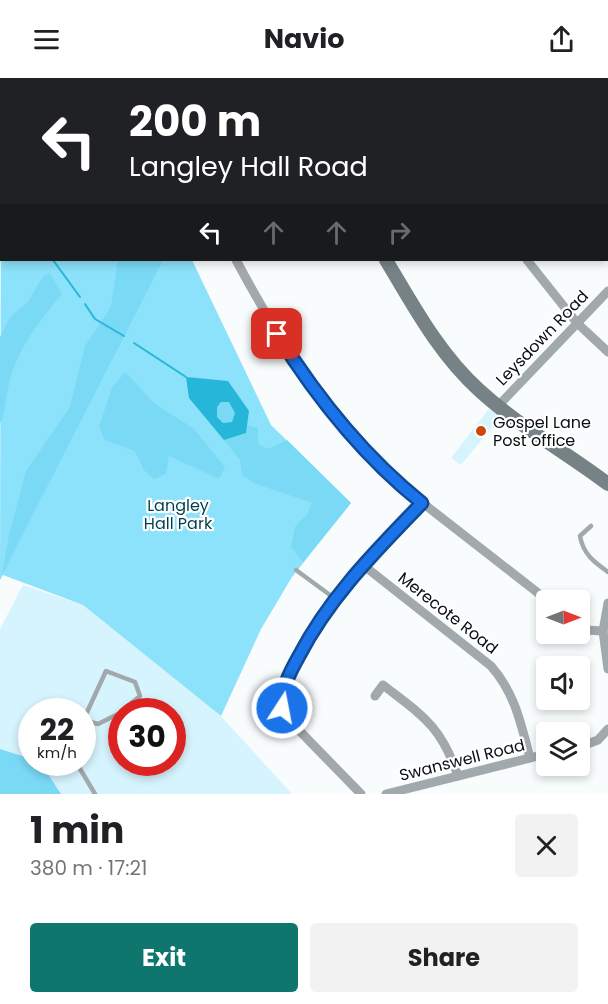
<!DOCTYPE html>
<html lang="en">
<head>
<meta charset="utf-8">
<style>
	:root { --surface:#fff; --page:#f2f2f2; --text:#202124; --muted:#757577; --accent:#0f766e }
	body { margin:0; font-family:Poppins,sans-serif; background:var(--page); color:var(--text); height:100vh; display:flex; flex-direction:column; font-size:22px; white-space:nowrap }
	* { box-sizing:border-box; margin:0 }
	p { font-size:20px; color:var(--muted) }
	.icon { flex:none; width:33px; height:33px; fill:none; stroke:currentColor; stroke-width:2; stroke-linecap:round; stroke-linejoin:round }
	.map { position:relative; height:716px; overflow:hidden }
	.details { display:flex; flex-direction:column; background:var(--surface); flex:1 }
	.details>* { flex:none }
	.top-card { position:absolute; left:0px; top:0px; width:609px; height:183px; box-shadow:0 3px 9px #0003; background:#202124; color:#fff; overflow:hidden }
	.needle { width:39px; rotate:90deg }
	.controls { position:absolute; left:536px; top:512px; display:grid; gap:12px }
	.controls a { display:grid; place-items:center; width:54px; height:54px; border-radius:6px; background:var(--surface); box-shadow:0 3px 9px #0003; font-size:30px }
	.speed { position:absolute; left:18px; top:620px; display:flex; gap:12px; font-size:30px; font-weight:700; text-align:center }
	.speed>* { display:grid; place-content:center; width:78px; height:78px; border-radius:50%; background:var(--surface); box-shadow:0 3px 9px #0003; line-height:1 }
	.speed small { font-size:15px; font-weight:400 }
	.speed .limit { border:9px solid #d22; background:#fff; color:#111 }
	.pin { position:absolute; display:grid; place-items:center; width:51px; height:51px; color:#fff; margin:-26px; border-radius:12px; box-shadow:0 3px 9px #0006 }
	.me { position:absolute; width:66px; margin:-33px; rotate:11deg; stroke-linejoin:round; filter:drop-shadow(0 0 4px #0008) }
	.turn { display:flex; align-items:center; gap:21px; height:126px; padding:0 30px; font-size:27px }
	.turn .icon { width:78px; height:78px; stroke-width:2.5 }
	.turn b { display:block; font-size:42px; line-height:51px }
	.lanes { display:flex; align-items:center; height:57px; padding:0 30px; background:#0003; justify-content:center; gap:30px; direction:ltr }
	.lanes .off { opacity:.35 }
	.round { display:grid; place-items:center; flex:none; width:63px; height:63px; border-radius:6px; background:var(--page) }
	.summary { display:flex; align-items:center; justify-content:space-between; height:102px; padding:0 30px }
	h1 { font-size:36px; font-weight:700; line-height:45px }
	.button { display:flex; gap:12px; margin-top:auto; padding:12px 30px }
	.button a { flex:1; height:69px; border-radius:6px; background:var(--accent); color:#fff; font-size:24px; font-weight:700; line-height:69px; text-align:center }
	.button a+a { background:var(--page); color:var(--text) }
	header { display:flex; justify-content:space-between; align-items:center; height:78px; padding:0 30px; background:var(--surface); font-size:27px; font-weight:700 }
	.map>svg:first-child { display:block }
	.built { fill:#d6f4fe; fill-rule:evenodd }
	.green { fill:#8ce1fb }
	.forest { fill:#7ad9f5 }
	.water { fill:#26b6d9; fill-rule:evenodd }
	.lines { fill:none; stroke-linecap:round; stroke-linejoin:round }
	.stream { stroke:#26b6d9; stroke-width:2 }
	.lane { stroke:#a1a9ac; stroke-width:4.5 }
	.street { stroke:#a1a9ac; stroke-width:9 }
	.secondary { stroke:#768286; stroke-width:14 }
	.route-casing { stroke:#114b97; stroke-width:15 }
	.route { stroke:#1a73e8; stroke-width:10 }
	.poi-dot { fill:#cd4709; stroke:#fff; stroke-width:2 }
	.labels { text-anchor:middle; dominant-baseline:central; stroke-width:4.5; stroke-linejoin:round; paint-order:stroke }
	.street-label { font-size:16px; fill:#080e11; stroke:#fff }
	.poi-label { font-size:16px; fill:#080e11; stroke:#fff; text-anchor:start }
	.park-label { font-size:16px; fill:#003f4d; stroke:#fff }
</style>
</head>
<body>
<header><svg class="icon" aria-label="menu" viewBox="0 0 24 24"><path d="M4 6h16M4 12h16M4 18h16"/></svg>Navio<svg class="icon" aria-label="share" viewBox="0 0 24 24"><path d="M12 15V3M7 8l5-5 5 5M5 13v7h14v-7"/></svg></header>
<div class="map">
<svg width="608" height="716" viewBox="0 0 608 716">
	<rect width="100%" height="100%" fill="#f8fcfd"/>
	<!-- built -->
	<g class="built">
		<path d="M 489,331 L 500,339 L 461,387 L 451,380 Z"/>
		<path d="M 23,507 L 83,527 L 221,638 L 292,716 L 0,716 L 0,551 ZM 32,633 L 82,633 L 82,684 L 32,684 ZM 122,633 L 172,633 L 172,684 L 122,684 Z"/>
	</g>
	<!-- green -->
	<path class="green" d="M 1,95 L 2,182 L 192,182 L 271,347 L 351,425 L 292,499 L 261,551 L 221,638 L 83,527 L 3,497 L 0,502 Z"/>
	<!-- forest -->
	<g class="forest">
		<path d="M 118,182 L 163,182 L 2,497 L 9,457 L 26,393 L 70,329 L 85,268 L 111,229 Z"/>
		<path d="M 50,195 L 62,216 C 39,243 18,270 9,305 C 6,319 6,332 0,346 L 0,259 L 10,239 L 28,224 L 43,198 Z"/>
		<path d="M 125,294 L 155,326 L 193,350 L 225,389 L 219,401 L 169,378 L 166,396 L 154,401 L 144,392 L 135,373 L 105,362 L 99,349 L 112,310 Z"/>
		<path d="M 221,324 L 229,324 L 236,335 L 232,344 L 223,345 L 217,339 L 217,329 Z"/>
		<path d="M 247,347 L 258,350 L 258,366 L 268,371 L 287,362 L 351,425 L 303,484 L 291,469 L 295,449 L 308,435 L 312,425 L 254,405 L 242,397 L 240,382 L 224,362 L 246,355 Z"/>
		<path d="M 0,671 L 31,681 L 32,684 L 40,684 L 61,716 L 0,716 Z"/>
	</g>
	<!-- water -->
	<path class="water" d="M 186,299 L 228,303 L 249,333 L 246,355 L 224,362 L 189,320 ZM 221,324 L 229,324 L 235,335 L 232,344 L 223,345 L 217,339 L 217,329 Z"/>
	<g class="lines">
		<!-- stream -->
		<g class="stream">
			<path d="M 0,107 L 2,109"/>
			<path d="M 53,182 L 80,219"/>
			<path d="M 85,226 L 95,241 L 124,258"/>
			<path d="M 134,265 L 186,299"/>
		</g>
		<!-- lane -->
		<g class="lane">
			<path d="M 591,448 L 580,458 C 583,476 594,484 608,494"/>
			<path d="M 296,492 L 334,520"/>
			<path d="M 84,642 L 98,646 L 122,634"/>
			<path d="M 82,645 L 106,593 L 135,604 L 140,618 L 122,633"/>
			<path d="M 76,684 L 95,716"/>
		</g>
		<!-- street -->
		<g class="street">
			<path d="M 174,0 L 174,2"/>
			<path d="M 425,0 L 426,2"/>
			<path d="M 236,182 C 280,264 328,341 397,405 L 547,522"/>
			<path d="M 527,182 L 577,245 L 608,274"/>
			<path d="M 498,328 L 608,213"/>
			<path d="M 363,487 L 491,588 C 515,615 521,646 530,680"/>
			<path d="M 608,525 L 603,553 L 608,591"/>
			<path d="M 579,547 L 586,552 L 603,553"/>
			<path d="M 375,618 L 383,607 C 423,638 441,648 458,698"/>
			<path d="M 579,669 L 598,662 L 608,651"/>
			<path d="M 361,716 L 287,640 C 260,585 386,463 422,425"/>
			<path d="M 386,716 L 546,676"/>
		</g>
		<!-- secondary -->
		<g class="secondary">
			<path d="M 313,0 L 314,2"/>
			<path d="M 386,182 C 413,227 439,276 479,312 C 518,348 566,374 608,406"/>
		</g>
	</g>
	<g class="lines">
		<defs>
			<path id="route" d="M 277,256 C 317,320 363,378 422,425 C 376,473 330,518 299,578 C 290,594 281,611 282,630"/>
		</defs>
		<!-- route casing -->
		<use href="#route" class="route-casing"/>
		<!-- route -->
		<use href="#route" class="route"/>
	</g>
	<!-- markers -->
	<circle class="poi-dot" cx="481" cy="353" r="6"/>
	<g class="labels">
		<!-- street labels -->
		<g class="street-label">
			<text transform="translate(542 260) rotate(-46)">Leysdown Road</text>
			<text transform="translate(448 535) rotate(38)">Merecote Road</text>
			<text transform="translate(462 682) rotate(-14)">Swanswell Road</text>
		</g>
		<!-- poi labels -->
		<g class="poi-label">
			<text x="493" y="344">Gospel Lane<tspan x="493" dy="18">Post office</tspan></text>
		</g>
		<!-- park labels -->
		<g class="park-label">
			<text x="178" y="427">Langley<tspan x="178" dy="18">Hall Park</tspan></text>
		</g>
	</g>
</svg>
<div class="controls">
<a><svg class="needle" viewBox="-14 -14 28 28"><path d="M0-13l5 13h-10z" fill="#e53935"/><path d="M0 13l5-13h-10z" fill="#757577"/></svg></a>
<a><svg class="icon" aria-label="sound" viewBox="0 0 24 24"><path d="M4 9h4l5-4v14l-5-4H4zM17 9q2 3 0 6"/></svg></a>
<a><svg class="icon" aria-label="layers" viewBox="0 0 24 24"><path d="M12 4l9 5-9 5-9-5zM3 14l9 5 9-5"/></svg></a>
</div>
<div class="speed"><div>22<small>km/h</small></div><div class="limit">30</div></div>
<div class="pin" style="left:277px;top:256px;background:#d93025"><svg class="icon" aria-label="arrive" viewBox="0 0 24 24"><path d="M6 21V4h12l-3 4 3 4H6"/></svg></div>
<svg class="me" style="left:282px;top:630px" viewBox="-20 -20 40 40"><circle r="17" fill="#1a73e8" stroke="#fff" stroke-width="3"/><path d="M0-11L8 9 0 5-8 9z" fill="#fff"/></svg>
<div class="top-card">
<div class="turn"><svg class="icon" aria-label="left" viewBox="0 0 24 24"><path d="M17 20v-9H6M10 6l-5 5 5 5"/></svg><div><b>200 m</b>Langley Hall Road</div></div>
<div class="lanes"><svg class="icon" aria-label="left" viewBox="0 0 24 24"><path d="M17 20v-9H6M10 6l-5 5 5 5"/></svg><svg class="icon off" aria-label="ahead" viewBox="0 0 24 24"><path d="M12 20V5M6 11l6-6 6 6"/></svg><svg class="icon off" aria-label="ahead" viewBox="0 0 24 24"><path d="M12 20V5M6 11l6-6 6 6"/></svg><svg class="icon off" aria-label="right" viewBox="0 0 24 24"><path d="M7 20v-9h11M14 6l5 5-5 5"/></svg></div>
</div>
</div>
<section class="details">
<div class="summary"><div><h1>1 min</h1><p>380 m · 17:21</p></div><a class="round"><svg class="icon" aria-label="close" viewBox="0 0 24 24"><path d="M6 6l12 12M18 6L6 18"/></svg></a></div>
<div class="button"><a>Exit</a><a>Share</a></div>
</section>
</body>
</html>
